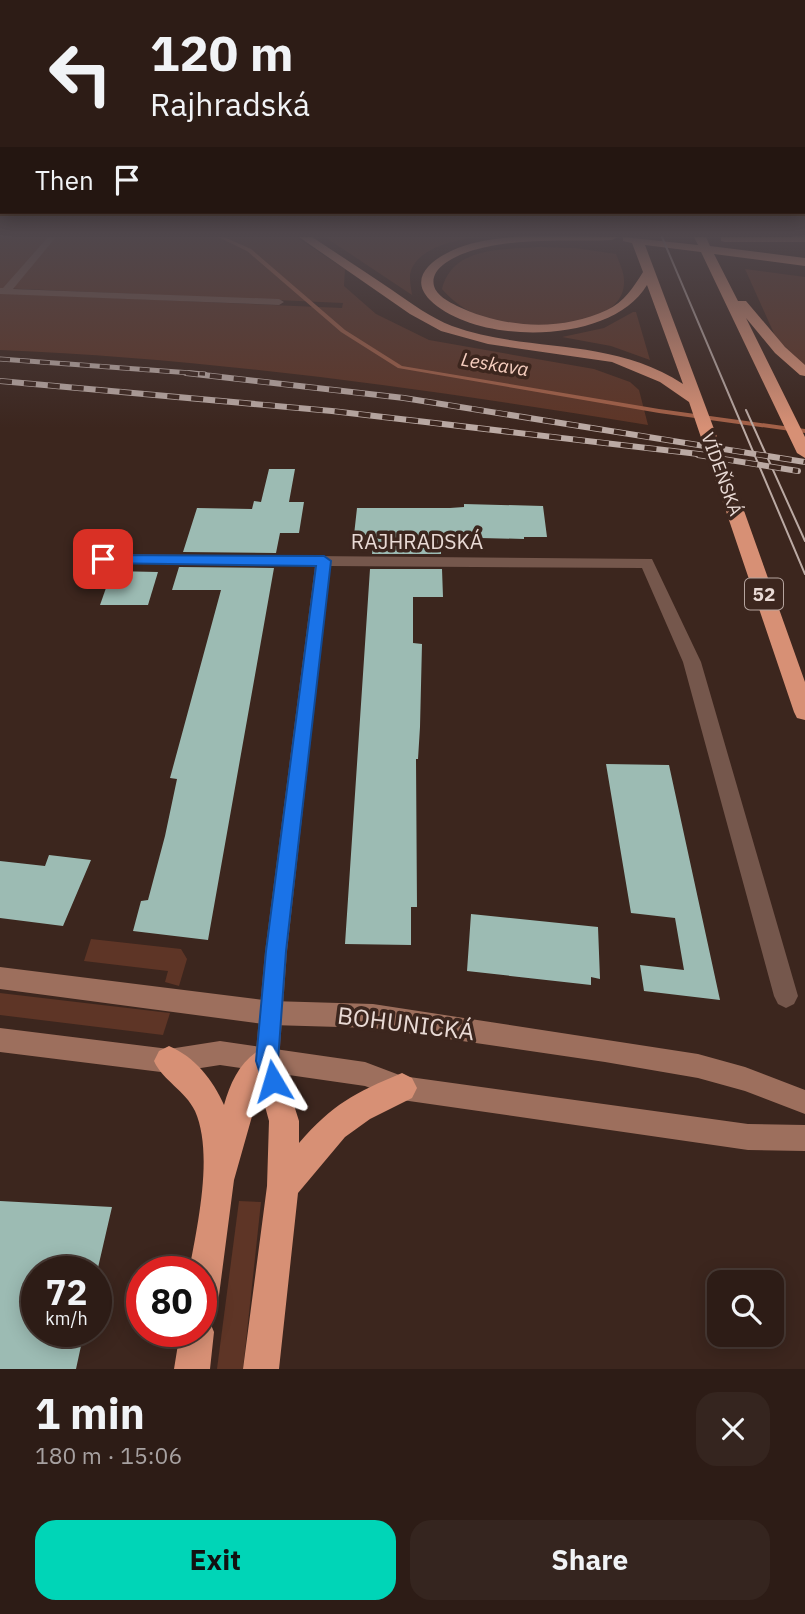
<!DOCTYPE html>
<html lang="en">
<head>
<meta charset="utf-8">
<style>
	:root { --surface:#2d1c16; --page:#35251f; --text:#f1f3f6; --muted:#a7a1a1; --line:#483a35; --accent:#00d5b7 }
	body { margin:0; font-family:"IBM Plex Sans",sans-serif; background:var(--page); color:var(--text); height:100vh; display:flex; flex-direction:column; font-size:26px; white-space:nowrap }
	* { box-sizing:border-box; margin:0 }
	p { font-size:23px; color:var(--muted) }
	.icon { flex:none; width:38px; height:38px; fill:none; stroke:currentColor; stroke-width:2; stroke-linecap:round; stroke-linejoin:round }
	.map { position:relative; height:1369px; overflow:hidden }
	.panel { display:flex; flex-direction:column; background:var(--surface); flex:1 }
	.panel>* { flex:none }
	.hud { position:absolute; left:0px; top:0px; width:805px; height:214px; box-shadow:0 4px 18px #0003,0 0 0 2px var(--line); background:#2d1c16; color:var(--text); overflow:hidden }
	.controls { position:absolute; left:707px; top:1270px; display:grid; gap:14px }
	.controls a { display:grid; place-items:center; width:77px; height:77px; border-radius:14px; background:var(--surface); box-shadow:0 4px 18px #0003,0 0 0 2px var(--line); font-size:35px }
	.speed { position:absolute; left:21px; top:1256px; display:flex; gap:14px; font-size:35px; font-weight:700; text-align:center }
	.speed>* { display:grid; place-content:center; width:91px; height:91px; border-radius:50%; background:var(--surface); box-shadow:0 4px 18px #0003,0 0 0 2px var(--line); line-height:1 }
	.speed small { font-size:18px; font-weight:400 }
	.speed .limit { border:10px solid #d22; background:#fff; color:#111 }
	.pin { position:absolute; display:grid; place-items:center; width:60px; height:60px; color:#fff; margin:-30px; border-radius:14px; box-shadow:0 4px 10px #0006 }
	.me { position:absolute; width:77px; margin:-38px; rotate:353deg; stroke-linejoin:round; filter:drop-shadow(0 0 5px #0008) }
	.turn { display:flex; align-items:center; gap:24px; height:147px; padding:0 35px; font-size:32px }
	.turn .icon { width:91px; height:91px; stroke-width:2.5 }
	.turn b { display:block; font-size:49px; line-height:60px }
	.then { display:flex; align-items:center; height:66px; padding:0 35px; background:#0003; gap:14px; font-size:26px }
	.round { display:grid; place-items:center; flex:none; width:74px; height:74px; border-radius:21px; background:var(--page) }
	.headline { display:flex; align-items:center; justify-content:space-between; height:119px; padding:0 35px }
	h1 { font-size:42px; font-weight:800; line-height:52px }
	.primary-button { display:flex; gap:14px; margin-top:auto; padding:14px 35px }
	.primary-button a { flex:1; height:80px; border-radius:21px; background:var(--accent); color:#111; font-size:28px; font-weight:800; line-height:80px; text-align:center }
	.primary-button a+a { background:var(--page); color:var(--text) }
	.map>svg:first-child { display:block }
	.green { fill:#5e3526 }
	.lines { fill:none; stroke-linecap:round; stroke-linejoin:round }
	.stream { fill:#a46148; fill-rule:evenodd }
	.building { fill:#9cbbb3 }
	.lane { fill:#75574c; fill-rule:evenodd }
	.street { fill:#75574c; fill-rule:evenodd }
	.secondary { fill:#9d6f5d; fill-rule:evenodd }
	.highway { fill:#d79075; fill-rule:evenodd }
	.tram { stroke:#bbaaa4; stroke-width:2 }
	.rail-far1-casing { stroke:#bbaaa4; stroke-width:5 }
	.rail-casing { stroke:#bbaaa4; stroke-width:6 }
	.rail-far1 { stroke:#3c261e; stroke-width:3.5; stroke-dasharray:10; stroke-linecap:butt }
	.rail { stroke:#3c261e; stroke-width:4.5; stroke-dasharray:12; stroke-linecap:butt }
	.route { fill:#1a73e8; stroke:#114b97; stroke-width:2 }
	.labels { text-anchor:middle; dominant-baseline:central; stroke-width:7; stroke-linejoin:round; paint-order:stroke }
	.far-street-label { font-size:18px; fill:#e9dad5; stroke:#3c261e }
	.far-water-label { font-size:19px; font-style:italic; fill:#f7cfc0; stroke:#3c261e }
	.shield { fill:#3c261e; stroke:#b5a49e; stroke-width:2 }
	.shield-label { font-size:19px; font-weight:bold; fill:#e9dad5 }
	.street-label { font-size:21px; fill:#e9dad5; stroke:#3c261e }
	.near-street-label { font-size:24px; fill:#e9dad5; stroke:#3c261e }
</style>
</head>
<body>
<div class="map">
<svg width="805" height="1369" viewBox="0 0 805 1369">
	<rect width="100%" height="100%" fill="#3c261e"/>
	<!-- green -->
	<g class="green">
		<path d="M 0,237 L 296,237 L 345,269 L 344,286 L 376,314 L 429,340 L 594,369 L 630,382 L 639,390 L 648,425 C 434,390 217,359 0,350 L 0,293 L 342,308 L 343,303 L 0,288 Z"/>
		<path d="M 325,237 L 476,237 C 456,240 422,247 412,268 C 408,276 411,286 412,295 Z"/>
		<path d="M 538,247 L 575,248 L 616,254 C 619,262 624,272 624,280 C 626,326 544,329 512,325 C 485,322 459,309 442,289 C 453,246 502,250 538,247 Z"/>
		<path d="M 745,269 L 805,277 L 805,366 L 776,338 Z"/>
		<path d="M 633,312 L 636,312 L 650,360 L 611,346 L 562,337 L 604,328 Z"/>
		<path d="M 91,939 L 181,949 L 187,959 L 179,986 L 165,982 L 168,971 L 84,961 Z"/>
		<path d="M 0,993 L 170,1013 L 163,1035 L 0,1015 Z"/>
		<path d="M 239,1201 L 261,1202 L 243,1369 L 217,1369 Z"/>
	</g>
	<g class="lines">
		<!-- stream -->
		<path class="stream" d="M 218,237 L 224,237 L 251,249 L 345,330 L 402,366 L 659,409 L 805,429 L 805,433 L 659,413 L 398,368 L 341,332 L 247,251 Z"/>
	</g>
	<!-- building -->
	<g class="building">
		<path d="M 269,469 L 295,469 L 289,502 L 304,502 L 299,533 L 280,533 L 276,553 L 183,552 L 197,508 L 252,509 L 254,501 L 261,502 Z"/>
		<path d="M 464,504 L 543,506 L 547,537 L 524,537 L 524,539 L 441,537 L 441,554 L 372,554 L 374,535 L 354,535 L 357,508 L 450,508 L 464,507 Z"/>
		<path d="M 179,567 L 274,568 L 208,940 L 133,931 L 141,901 L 148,900 L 165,836 L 177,779 L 170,778 L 221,590 L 172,590 Z"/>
		<path d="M 370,569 L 442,569 L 443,597 L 413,597 L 413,643 L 422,644 L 420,727 L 418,759 L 416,759 L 417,907 L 411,907 L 411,945 L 345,944 Z"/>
		<path d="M 112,571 L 158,572 L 148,605 L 100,605 Z"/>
		<path d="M 606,764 L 669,765 L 720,1000 L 644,991 L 640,965 L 684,970 L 675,918 L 631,913 Z"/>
		<path d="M 49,855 L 91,860 L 63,926 L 0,918 L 0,861 L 45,866 Z"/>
		<path d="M 471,914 L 598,927 L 600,979 L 591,977 L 591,985 L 467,971 Z"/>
		<path d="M 0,1201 L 112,1207 L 97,1272 L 37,1272 L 37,1332 L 84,1332 L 76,1369 L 0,1369 Z"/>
	</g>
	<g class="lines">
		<!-- lane -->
		<path class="lane" d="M 48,237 L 56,237 L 13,289 L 279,299 L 284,302 L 279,305 L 0,294 L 0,288 L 3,288 Z"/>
		<!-- street -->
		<path class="street" d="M 103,554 L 652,559 L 701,662 L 798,996 L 794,1004 L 786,1008 L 778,1004 L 774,996 L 683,662 L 642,568 L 330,566 L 287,952 L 279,1061 L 276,1070 L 267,1073 L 258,1070 L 255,1061 L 265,952 L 315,566 L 98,563 L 95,559 L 98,555 Z"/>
		<!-- secondary -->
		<g class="secondary">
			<path d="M 0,967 L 271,1001 L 373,1004 L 698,1054 L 745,1067 L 805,1090 L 805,1114 L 745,1091 L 698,1078 L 605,1062 L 373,1028 L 271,1025 L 0,989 Z"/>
			<path d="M 0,1028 L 169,1049 L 220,1041 L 365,1062 L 402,1076 L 748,1124 L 805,1125 L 805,1151 L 748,1150 L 402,1100 L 365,1086 L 220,1065 L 169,1073 L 0,1052 Z"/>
		</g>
		<!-- highway -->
		<g class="highway">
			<path d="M 299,237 L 312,237 C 339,255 366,272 392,290 C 411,303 431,318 452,326 C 529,354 610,336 683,384 L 647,285 C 612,345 477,346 430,300 C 401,271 451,248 474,243 C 520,232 570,237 618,237 L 612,240 C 567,242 518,237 474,250 C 460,254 429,266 434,286 C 436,295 449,302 457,306 C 503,328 560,332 607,310 C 624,302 633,288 643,272 L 632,243 L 623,241 L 623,237 L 698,245 L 694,237 L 706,237 L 710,246 L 805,258 L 805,266 L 714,254 L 738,301 L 746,301 L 785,347 L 805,365 L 805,376 L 800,375 L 775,353 L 746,318 L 805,437 L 805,458 L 797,453 L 701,252 L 645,245 L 732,477 L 805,682 L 805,720 L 797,718 L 794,712 L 689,402 L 660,382 L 612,362 L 488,344 L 441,331 L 410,314 Z"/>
			<path d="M 721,237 L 805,237 L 805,242 L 725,242 L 721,241 Z"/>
			<path d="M 169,1046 C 195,1057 213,1080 224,1105 C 231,1080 242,1057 267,1046 L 277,1051 L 299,1121 L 299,1143 C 333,1104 354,1093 402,1073 L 412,1078 L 417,1088 L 412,1098 L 370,1119 L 345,1137 L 298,1193 L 279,1369 L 243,1369 L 267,1186 L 269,1121 L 260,1088 L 234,1180 L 218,1303 L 213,1315 L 206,1318 L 209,1320 L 214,1332 L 210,1369 L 174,1369 L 180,1332 L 201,1332 L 201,1272 L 189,1272 C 197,1227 214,1154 195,1111 C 185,1090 163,1081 154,1061 L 159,1051 Z"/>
		</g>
		<!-- tram -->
		<g class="tram">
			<path d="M 662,237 L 805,574"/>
			<path d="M 746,410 L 805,541"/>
		</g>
		<defs>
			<path id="rail-far1" d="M 0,359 L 205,374"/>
			<g id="rail">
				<path d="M 186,373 L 404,398 L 805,462"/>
				<path d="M 0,381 L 332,411 L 707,455"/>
				<path d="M 698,455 L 798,471"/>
			</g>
		</defs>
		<!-- rail-far1 casing -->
		<use href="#rail-far1" class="rail-far1-casing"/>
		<!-- rail casing -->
		<use href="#rail" class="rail-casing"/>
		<!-- rail-far1 -->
		<use href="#rail-far1" class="rail-far1"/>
		<!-- rail -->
		<use href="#rail" class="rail"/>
	</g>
	<!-- sky -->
	<linearGradient id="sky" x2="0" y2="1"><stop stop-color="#211510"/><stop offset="0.55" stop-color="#50474c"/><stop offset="1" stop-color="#50474c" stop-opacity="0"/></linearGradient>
	<rect width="805" height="428" fill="url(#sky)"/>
	<!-- route -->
	<path class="route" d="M 103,555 L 324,556 L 331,561 L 286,951 L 278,1061 L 284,1081 L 281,1089 L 273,1092 L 265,1089 L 256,1061 L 266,951 L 316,566 L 99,563 L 96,559 Z"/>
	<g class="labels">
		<!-- far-street labels -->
		<g class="far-street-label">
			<text transform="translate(722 474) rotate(70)">VÍDEŇSKÁ</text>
		</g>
		<!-- far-water labels -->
		<g class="far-water-label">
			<text transform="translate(495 364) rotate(9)">Leskava</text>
		</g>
		<!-- shield labels -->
		<rect class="shield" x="745" y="578.5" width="38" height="31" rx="5"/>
		<g class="shield-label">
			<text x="764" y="594">52</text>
		</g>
		<!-- street labels -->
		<g class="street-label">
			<text x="417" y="541">RAJHRADSKÁ</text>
		</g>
		<!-- near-street labels -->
		<g class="near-street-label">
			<text transform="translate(406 1023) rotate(7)">BOHUNICKÁ</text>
		</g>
	</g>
</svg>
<div class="controls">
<a><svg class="icon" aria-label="search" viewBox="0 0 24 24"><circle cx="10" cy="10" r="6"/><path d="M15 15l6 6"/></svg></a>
</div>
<div class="speed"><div>72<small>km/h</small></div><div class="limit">80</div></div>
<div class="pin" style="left:103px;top:559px;background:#d93025"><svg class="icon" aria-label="arrive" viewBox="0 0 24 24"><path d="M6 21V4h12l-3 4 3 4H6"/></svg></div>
<svg class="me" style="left:273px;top:1081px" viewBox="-20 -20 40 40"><path d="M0-17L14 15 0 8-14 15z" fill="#1a73e8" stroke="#fff" stroke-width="4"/></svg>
<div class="hud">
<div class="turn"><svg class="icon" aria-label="left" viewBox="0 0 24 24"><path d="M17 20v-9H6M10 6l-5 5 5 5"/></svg><div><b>120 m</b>Rajhradská</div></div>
<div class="then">Then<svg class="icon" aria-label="arrive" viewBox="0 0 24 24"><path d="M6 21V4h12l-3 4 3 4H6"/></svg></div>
</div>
</div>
<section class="panel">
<div class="headline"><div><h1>1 min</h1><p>180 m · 15:06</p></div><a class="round"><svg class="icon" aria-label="close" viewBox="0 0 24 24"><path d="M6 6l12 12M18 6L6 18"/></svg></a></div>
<div class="primary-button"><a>Exit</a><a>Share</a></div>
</section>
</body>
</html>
